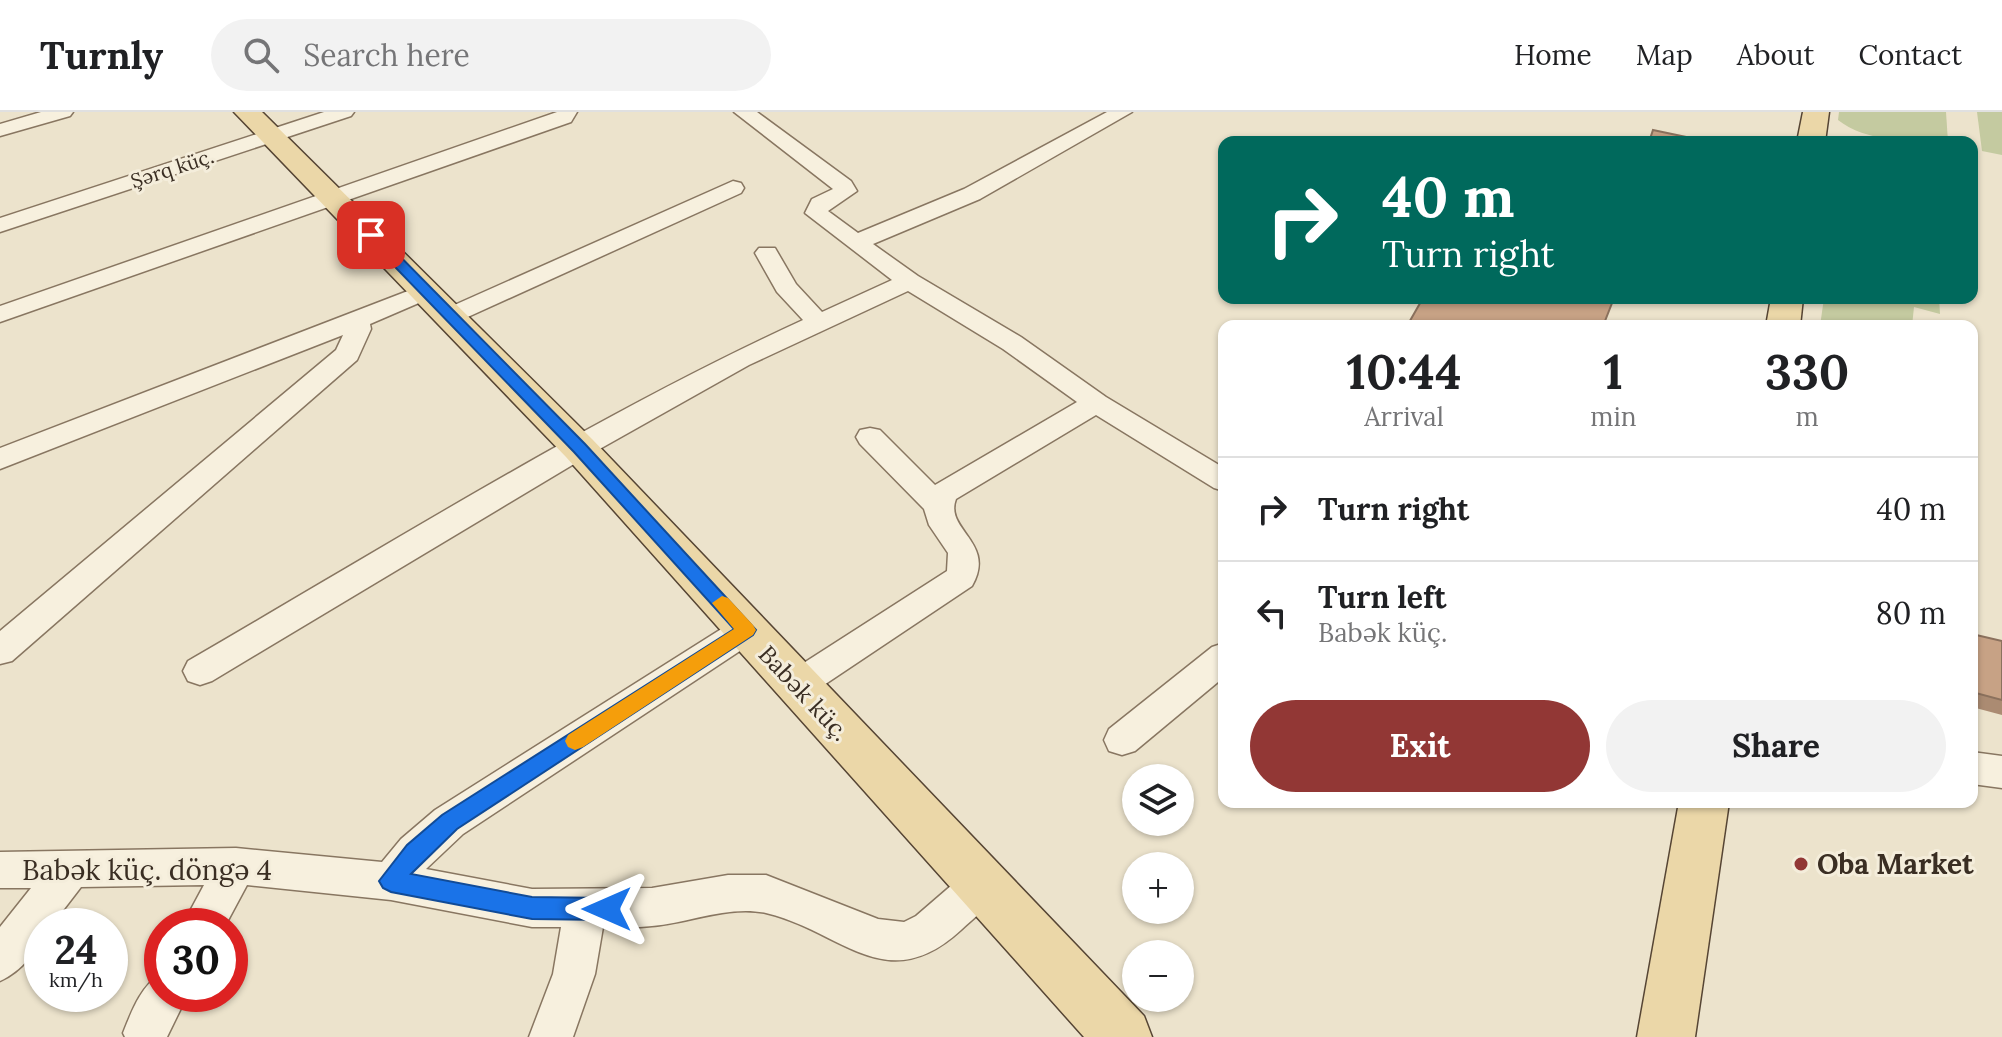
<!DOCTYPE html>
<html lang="en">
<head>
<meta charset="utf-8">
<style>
	:root { --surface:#fff; --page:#f2f2f2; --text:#202124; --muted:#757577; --line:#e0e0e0; --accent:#923735 }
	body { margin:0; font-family:Lora,serif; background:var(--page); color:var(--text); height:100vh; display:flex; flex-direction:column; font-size:30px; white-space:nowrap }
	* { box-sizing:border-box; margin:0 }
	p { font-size:26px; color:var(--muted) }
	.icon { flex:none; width:44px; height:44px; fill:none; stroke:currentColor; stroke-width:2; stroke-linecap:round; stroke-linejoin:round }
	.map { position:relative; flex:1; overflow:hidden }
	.panel { position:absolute; left:1218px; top:208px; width:760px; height:488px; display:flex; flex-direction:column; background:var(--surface); border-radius:16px; box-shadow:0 2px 6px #0004 }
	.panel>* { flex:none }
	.guide { position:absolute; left:1218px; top:24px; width:760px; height:168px; border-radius:16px; box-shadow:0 2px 6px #0004; background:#00695c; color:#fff; overflow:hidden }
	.buttons { position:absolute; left:1122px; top:652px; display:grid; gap:16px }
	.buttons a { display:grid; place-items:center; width:72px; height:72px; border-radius:50%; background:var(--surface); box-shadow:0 2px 6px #0004; font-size:40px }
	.speed { position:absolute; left:24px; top:796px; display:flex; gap:16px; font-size:40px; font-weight:700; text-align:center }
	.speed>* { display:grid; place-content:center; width:104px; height:104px; border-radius:50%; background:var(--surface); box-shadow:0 2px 6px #0004; line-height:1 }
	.speed small { font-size:20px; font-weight:400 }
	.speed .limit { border:12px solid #d22; background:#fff; color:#111 }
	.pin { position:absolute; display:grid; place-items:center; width:68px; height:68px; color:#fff; margin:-34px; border-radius:16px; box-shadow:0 4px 12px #0006 }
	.me { position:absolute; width:88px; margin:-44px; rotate:270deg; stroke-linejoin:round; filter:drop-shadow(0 0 6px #0008) }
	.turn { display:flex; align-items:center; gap:28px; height:168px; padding:0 32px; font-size:36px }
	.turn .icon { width:104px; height:104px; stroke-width:2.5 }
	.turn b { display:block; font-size:56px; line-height:68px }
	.eta { display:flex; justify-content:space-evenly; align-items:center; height:136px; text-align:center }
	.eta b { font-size:48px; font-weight:700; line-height:56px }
	.primary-button { display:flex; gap:16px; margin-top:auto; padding:16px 32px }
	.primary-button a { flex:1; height:92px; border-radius:48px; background:var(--accent); color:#fff; font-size:32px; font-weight:700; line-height:92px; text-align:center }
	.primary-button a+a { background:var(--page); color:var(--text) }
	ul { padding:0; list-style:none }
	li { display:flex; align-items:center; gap:24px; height:104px; padding:0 32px; border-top:2px solid var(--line) }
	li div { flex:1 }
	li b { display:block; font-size:30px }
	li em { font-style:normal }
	header { display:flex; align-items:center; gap:48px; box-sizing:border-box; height:112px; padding:0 40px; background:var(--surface); border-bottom:2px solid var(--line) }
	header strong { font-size:38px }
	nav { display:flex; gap:44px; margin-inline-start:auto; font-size:28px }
	.search { width:560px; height:72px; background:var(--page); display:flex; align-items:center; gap:20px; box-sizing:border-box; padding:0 28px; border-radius:44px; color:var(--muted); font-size:30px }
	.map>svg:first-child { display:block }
	.green { fill:#c4caa0 }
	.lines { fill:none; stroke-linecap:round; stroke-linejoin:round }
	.minor-casing { stroke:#887661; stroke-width:3 }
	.major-casing { stroke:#564534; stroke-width:3 }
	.minor { fill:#f7f0de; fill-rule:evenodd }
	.major { fill:#ebd7a8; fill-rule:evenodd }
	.wall { fill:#ab8b72 }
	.building { fill:#c7a285; stroke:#8b715d; stroke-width:2 }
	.route { fill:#1a73e8; stroke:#114b97; stroke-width:2 }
	.slow { fill:#f59e0b }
	.poi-dot { fill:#923735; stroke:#f4eddb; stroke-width:3 }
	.labels { text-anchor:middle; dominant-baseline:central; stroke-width:6; stroke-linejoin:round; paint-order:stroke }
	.far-street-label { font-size:20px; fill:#3a2e23; stroke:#f4eddb }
	.street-label { font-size:24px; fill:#3a2e23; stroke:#f4eddb }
	.near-poi-label { font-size:28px; font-weight:bold; fill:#3a2e23; stroke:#f4eddb; text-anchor:start }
	.near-street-label { font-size:28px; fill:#3a2e23; stroke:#f4eddb }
</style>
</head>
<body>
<header>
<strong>Turnly</strong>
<div class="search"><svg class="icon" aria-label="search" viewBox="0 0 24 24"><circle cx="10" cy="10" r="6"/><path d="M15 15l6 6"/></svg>Search here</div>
<nav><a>Home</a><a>Map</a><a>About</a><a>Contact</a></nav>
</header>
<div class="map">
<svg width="2002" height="925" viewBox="0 0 2002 925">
	<rect width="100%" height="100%" fill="#ece3cc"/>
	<!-- green -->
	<g class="green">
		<path d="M 1839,0 L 1946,0 L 1948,30 C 1913,30 1865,30 1838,8 Z"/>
		<path d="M 1977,0 L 2002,0 L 2002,43 L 1982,39 Z"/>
		<path d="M 1824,186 L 1939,186 L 1940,202 L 1914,195 L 1912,214 L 1820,214 Z"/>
	</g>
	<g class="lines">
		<defs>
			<g id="minor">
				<path d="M 41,0 L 73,0 L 70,4 L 0,24 L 0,12 Z"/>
				<path d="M 324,0 L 354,0 L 351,4 L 0,120 L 0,106 Z"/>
				<path d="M 557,0 L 577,0 L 571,10 L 0,210 L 0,194 Z"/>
				<path d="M 734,0 L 757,0 L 851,69 L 857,79 L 828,99 L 858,121 L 964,77 L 1107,0 L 1132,0 L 980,87 L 873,132 L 918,164 L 1021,225 L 1106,285 L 1224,356 L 1224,379 L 1214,376 L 1096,303 L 956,387 C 944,418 997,430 972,474 L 809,583 L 797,587 L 785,583 L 780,573 L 785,563 L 947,459 L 948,441 L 929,413 L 924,397 L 860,332 L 856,325 L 860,318 L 870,316 L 880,318 L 935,373 L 1077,290 L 1003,237 L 908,179 L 749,253 L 589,343 L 212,569 L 200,573 L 188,569 L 183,559 L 188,549 C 390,432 590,306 803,208 L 777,180 L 755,141 L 759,136 L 775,136 L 796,172 L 822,200 L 892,168 L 805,101 L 812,87 L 833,77 Z"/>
				<path d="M 733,69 L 741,71 L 744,76 L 741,81 L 459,209 L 441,209 L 437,204 L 441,199 Z"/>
				<path d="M 426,172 L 435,174 L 438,179 L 435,184 L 370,212 L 371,217 L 357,248 L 12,549 L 0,552 L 0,519 L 336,238 L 343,223 L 0,357 L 0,336 Z"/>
				<path d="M 746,505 L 758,509 L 763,518 L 758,527 L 463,722 L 426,757 L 532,777 L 652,776 L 728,763 L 766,763 L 878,807 L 904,810 L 916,804 L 967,760 L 981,754 L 995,760 L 1001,773 C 993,792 976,804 961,818 C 886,887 842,819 766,801 C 729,793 688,811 652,814 C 636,816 619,815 603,815 L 595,862 L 573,925 L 529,925 L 553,862 L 561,815 L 532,815 L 391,788 L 247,773 L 225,814 L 182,814 L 204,773 L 81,775 L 51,814 L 42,814 C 42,837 20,860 0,869 L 0,815 L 31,776 L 0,776 L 0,740 L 236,736 L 382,750 L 401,727 L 435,698 L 734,509 Z"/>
				<path d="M 1224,531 L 1224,565 L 1135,639 L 1122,643 L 1109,639 L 1104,628 L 1109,617 L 1212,535 Z"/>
				<path d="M 1972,640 L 2002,644 L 2002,676 L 1972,672 Z"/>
				<path d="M 162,862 L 162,882 L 188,882 L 167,925 L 125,925 L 123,921 C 131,901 142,871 162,862 Z"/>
			</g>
			<g id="major">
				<path d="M 234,0 L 262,0 L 592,327 L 1144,904 L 1152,925 L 1084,925 L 566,345 Z"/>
				<path d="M 1803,0 L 1829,0 L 1825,30 L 1797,30 Z"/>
				<path d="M 1771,186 L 1803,186 L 1800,214 L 1766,214 Z"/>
				<path d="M 1679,690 L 1729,690 L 1695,925 L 1637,925 Z"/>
			</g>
		</defs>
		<!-- minor casing -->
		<use href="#minor" class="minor-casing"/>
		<!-- major casing -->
		<use href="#major" class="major-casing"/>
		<!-- minor -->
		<use href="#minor" class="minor"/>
		<!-- major -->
		<use href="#major" class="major"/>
	</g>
	<!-- wall -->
	<path class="wall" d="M 1972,522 L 2002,529 L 2002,603 L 1972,595 Z"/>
	<!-- building -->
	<g class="building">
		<path d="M 1653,18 L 1710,30 L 1649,30 Z"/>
		<path d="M 1423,186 L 1614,186 L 1603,214 L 1407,214 Z"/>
		<path d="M 1972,522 L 2002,529 L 2002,588 L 1972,580 Z"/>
	</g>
	<!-- route -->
	<path class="route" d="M 367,120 L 376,120 L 585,332 L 756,518 L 753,523 L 457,717 L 411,762 L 532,785 L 607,786 L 616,789 L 619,797 L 616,805 L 607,808 L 532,807 L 391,780 L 383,776 L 379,769 L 407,733 L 442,703 L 734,517 L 574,340 L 367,126 Z"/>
	<!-- slow -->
	<path class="slow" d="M 722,484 L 728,486 L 753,513 L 756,518 L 753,523 L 583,635 L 575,638 L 568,635 L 565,629 L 568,623 L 734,517 L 712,491 Z"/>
	<!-- markers -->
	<circle class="poi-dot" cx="1801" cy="752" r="8"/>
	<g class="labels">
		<!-- far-street labels -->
		<g class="far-street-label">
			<text transform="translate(172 56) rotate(-18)">Şərq küç.</text>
		</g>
		<!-- street labels -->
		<g class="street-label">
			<text transform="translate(804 581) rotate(47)">Babək küç.</text>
		</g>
		<!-- near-poi labels -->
		<g class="near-poi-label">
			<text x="1817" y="752">Oba Market</text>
		</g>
		<!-- near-street labels -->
		<g class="near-street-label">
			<text x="147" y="758">Babək küç. döngə 4</text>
		</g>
	</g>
</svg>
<div class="buttons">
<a><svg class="icon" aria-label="layers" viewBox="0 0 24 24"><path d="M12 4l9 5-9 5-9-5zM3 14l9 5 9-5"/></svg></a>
<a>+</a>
<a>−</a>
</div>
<div class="speed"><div>24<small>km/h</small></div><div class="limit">30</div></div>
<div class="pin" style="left:371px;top:123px;background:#d93025"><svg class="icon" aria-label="arrive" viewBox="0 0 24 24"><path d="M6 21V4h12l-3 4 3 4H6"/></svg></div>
<svg class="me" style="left:607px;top:797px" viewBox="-20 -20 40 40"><path d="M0-17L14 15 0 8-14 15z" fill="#1a73e8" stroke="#fff" stroke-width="4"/></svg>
<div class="guide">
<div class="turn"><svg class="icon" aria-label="right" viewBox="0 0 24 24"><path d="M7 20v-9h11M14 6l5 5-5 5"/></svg><div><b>40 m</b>Turn right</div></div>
</div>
<section class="panel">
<div class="eta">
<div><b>10:44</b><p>Arrival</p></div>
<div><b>1</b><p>min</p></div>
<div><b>330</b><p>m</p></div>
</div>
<ul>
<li><svg class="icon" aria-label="right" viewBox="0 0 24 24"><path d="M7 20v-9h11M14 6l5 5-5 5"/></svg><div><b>Turn right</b></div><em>40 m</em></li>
<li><svg class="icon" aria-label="left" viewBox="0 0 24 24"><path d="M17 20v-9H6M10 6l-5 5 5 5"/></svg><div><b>Turn left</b><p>Babək küç.</p></div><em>80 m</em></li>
</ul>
<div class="primary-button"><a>Exit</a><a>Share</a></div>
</section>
</div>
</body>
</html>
